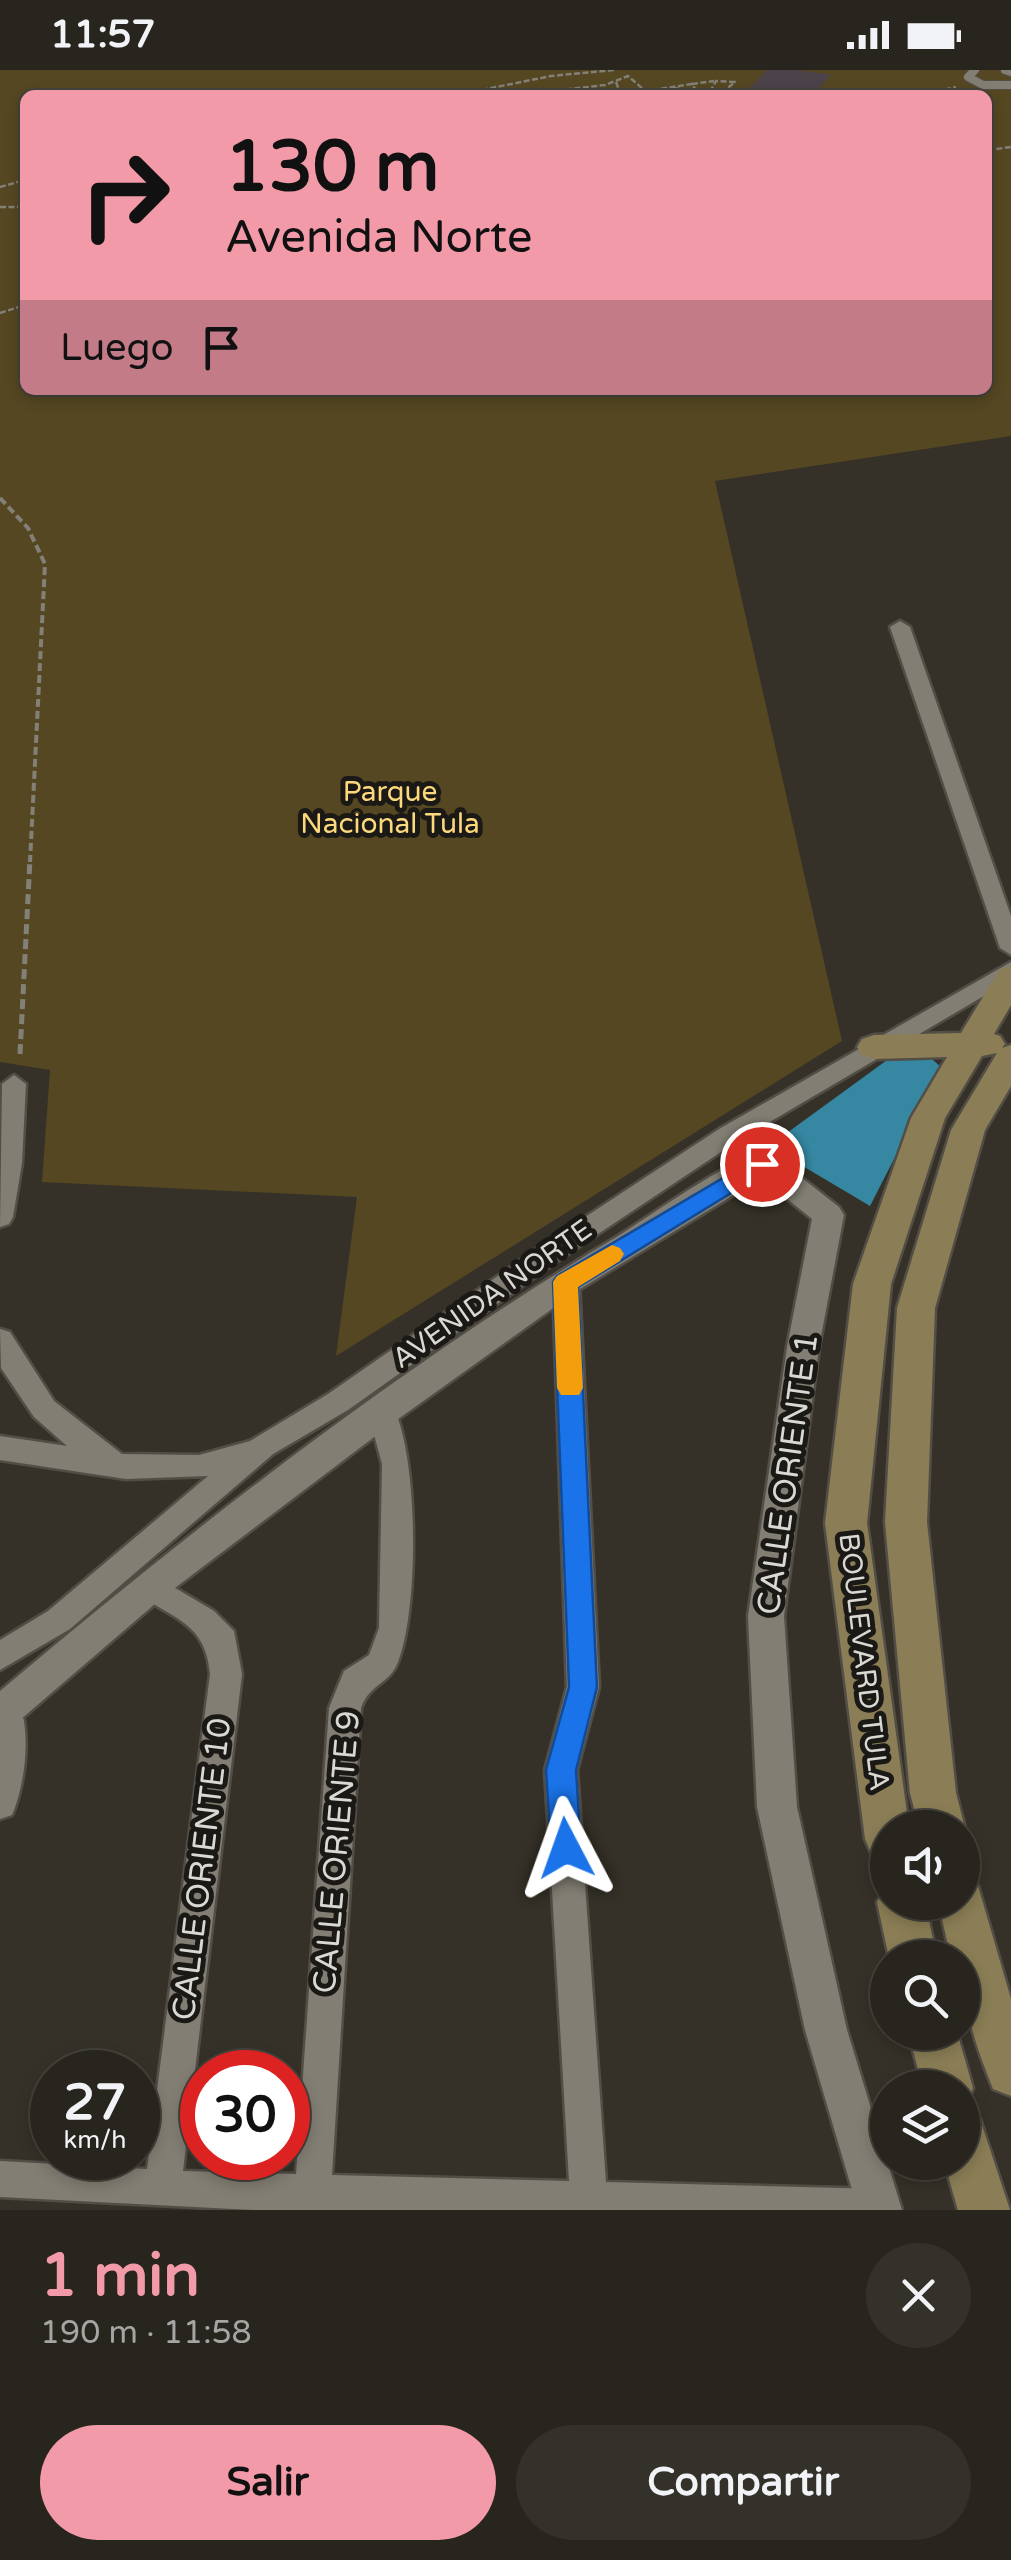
<!DOCTYPE html>
<html lang="es">
<head>
<meta charset="utf-8">
<style>
	:root { --surface:#28251e; --page:#34312b; --text:#f1f3f6; --muted:#a5a5a4; --line:#44423c; --accent:#f39aa9 }
	body { margin:0; font-family:"Varela Round",sans-serif; background:var(--page); color:var(--text); height:100vh; display:flex; flex-direction:column; font-size:38px; white-space:nowrap }
	* { box-sizing:border-box; margin:0 }
	p { font-size:32px; color:var(--muted) }
	.icon { flex:none; width:55px; height:55px; fill:none; stroke:currentColor; stroke-width:2; stroke-linecap:round; stroke-linejoin:round }
	.map { position:relative; height:2140px; overflow:hidden }
	.drawer { display:flex; flex-direction:column; background:var(--surface); flex:1 }
	.drawer>* { flex:none }
	.banner { position:absolute; left:20px; top:20px; width:972px; height:305px; border-radius:15px; box-shadow:0 5px 15px #0003,0 0 0 2px var(--line); background:#f39aa9; color:#111; overflow:hidden }
	.fabs { position:absolute; left:870px; top:1740px; display:grid; gap:20px }
	.fabs a { display:grid; place-items:center; width:110px; height:110px; border-radius:50%; background:var(--surface); box-shadow:0 5px 15px #0003,0 0 0 2px var(--line); font-size:50px }
	.speed { position:absolute; left:30px; top:1980px; display:flex; gap:20px; font-size:50px; font-weight:700; text-align:center }
	.speed>* { display:grid; place-content:center; width:130px; height:130px; border-radius:50%; background:var(--surface); box-shadow:0 5px 15px #0003,0 0 0 2px var(--line); line-height:1 }
	.speed small { font-size:25px; font-weight:400 }
	.speed .limit { border:15px solid #d22; background:#fff; color:#111 }
	.pin { position:absolute; display:grid; place-items:center; width:85px; height:85px; color:#fff; margin:-42px; border:5px solid #fff; border-radius:50%; box-shadow:0 2px 10px #0007 }
	.me { position:absolute; width:110px; margin:-55px; rotate:356deg; stroke-linejoin:round; filter:drop-shadow(0 0 8px #0008) }
	.turn { display:flex; align-items:center; gap:35px; height:210px; padding:0 40px; font-size:45px }
	.turn .icon { width:130px; height:130px; stroke-width:2.5 }
	.turn b { display:block; font-size:70px; line-height:85px }
	.then { display:flex; align-items:center; height:95px; padding:0 40px; background:#0003; gap:20px; font-size:38px }
	.round { display:grid; place-items:center; flex:none; width:105px; height:105px; border-radius:52px; background:var(--page) }
	.headline { display:flex; align-items:center; justify-content:space-between; height:170px; padding:0 40px }
	h1 { font-size:60px; font-weight:800; line-height:75px; color:var(--accent) }
	.button { display:flex; gap:20px; margin-top:auto; padding:20px 40px }
	.button a { flex:1; height:115px; border-radius:60px; background:var(--accent); color:#111; font-size:40px; font-weight:800; line-height:115px; text-align:center }
	.button a+a { background:var(--page); color:var(--text) }
	.status { display:flex; justify-content:space-between; align-items:center; height:70px; padding:0 50px; background:var(--surface); direction:ltr }
	.status svg { height:28px; fill:currentColor }
	.map>svg:first-child { display:block }
	.green { fill:#554722; fill-rule:evenodd }
	.water { fill:#3587a2 }
	.building { fill:#4b424a }
	.lines { fill:none; stroke-linecap:round; stroke-linejoin:round }
	.service-casing { stroke:#524e46; stroke-width:10 }
	.minor-casing { stroke:#524e46; stroke-width:5 }
	.tertiary-casing { stroke:#524e46; stroke-width:5 }
	.secondary-casing { stroke:#524e46; stroke-width:5 }
	.path-far2 { stroke:#838078; stroke-width:2.5; stroke-dasharray:6 2.5; stroke-linecap:butt }
	.path-far1 { stroke:#838078; stroke-width:4; stroke-dasharray:8 4; stroke-linecap:butt }
	.path { stroke:#838078; stroke-width:5; stroke-dasharray:10 5; stroke-linecap:butt }
	.service { stroke:#827e73; stroke-width:8 }
	.minor { fill:#827e73; fill-rule:evenodd }
	.tertiary { fill:#827e73; fill-rule:evenodd }
	.secondary { fill:#8b7e56; fill-rule:evenodd }
	.route { fill:#1a73e8; stroke:#114b97; stroke-width:2.5 }
	.slow { fill:#f59e0b }
	.labels { text-anchor:middle; dominant-baseline:central; stroke-width:10; stroke-linejoin:round; paint-order:stroke }
	.park-label { font-size:28px; fill:#fcd87c; stroke:#1b1915 }
	.street-label { font-size:28px; fill:#dad8d2; stroke:#1b1915 }
	.near-street-label { font-size:32px; fill:#dad8d2; stroke:#1b1915 }
</style>
</head>
<body>
<div class="status"><b>11:57</b><svg viewBox="0 0 49 12"><path d="M0 12V9h3v3zM5 12V6h3v6zM10 12V3h3v9zM15 12V0h3v12zM26 1h20v11H26zM47 4h2v5h-2z"/></svg></div>
<div class="map">
<svg width="1011" height="2140" viewBox="0 0 1011 2140">
	<rect width="100%" height="100%" fill="#353128"/>
	<!-- green -->
	<path class="green" d="M 0,0 L 1011,0 L 1011,366 L 715,411 L 842,971 L 336,1286 L 357,1127 L 42,1112 L 50,1000 L 0,992 ZM 25,25 L 988,25 L 988,320 L 25,320 Z"/>
	<!-- water -->
	<path class="water" d="M 925,983 L 941,997 L 870,1136 L 769,1076 L 894,985 Z"/>
	<!-- building -->
	<path class="building" d="M 767,0 L 797,0 L 831,5 L 812,25 L 743,25 Z"/>
	<g class="lines">
		<defs>
			<g id="service">
				<path d="M 975,0 L 968,7 L 983,15 L 1011,15"/>
				<path d="M 1005,0 L 1011,2"/>
			</g>
			<g id="minor">
				<path d="M 900,551 L 910,557 L 1011,846 L 1011,885 L 1000,878 L 890,557 Z"/>
				<path d="M 1011,892 L 1011,910 L 746,1066 L 775,1093 L 771,1099 L 753,1099 L 727,1078 L 556,1192 L 348,1340 L 273,1384 L 70,1559 L 0,1600 L 0,1570 L 48,1541 L 208,1406 L 126,1409 L 0,1390 L 0,1366 L 67,1376 L 34,1347 L 1,1298 L 0,1259 L 10,1262 L 54,1331 L 122,1384 L 199,1385 L 250,1371 L 328,1324 L 538,1178 L 719,1059 Z"/>
				<path d="M 14,1005 L 26,1014 L 22,1093 L 13,1147 L 9,1154 L 0,1157 L 2,1014 Z"/>
				<path d="M 566,1202 L 575,1205 L 579,1212 L 599,1617 L 577,1700 L 606,2112 L 879,2119 L 892,2125 L 897,2140 L 253,2140 L 0,2127 L 0,2091 L 147,2099 L 210,1604 C 206,1555 177,1550 139,1525 L 135,1516 L 139,1507 L 150,1503 L 214,1541 L 234,1561 L 242,1604 L 183,2101 L 296,2104 L 329,1638 L 344,1601 L 369,1585 L 379,1558 L 382,1394 L 368,1342 L 372,1334 L 382,1331 L 392,1334 C 419,1386 419,1538 398,1592 C 390,1614 370,1613 361,1638 L 332,2105 L 569,2111 L 545,1700 L 567,1617 L 553,1212 L 557,1205 Z"/>
				<path d="M 7,1627 L 18,1631 C 32,1662 25,1714 12,1745 L 0,1749 L 0,1629 Z"/>
			</g>
			<path id="tertiary" d="M 762,1082 L 773,1085 L 839,1137 L 844,1145 L 819,1277 L 784,1546 L 797,1737 L 847,1960 L 902,2140 L 858,2140 L 805,1960 L 757,1737 L 748,1546 L 787,1277 L 812,1149 L 761,1108 L 577,1221 L 394,1352 L 163,1527 L 13,1656 L 0,1661 L 0,1621 C 194,1457 399,1297 618,1166 C 656,1142 722,1094 762,1082 Z"/>
			<g id="secondary">
				<path d="M 1011,896 L 1011,935 L 994,964 L 1000,966 L 1005,974 L 1002,978 L 1011,975 L 1011,1016 L 985,1060 L 935,1238 L 927,1452 L 956,1723 L 965,1758 L 962,1764 L 962,1758 L 919,1758 L 910,1723 L 885,1452 L 897,1238 L 951,1060 L 997,983 L 982,986 L 945,1048 L 891,1214 L 867,1453 L 909,1758 L 888,1758 L 888,1791 L 872,1785 L 865,1769 L 825,1453 L 853,1214 L 911,1048 L 947,987 L 874,989 L 862,985 L 857,977 L 862,969 L 874,965 L 961,963 L 1000,899 Z"/>
				<path d="M 962,1810 L 978,1816 L 1011,1929 L 1011,2026 L 993,2019 C 975,1974 962,1936 962,1888 L 951,1888 L 938,1832 L 962,1832 Z"/>
				<path d="M 888,1815 L 888,1832 L 925,1832 L 937,1888 L 889,1888 L 877,1832 Z"/>
				<path d="M 908,1962 L 957,1962 L 973,2018 L 966,2036 L 962,2037 L 962,2018 L 923,2018 Z"/>
				<path d="M 962,2042 L 980,2049 L 1010,2140 L 958,2140 L 944,2092 L 962,2092 Z"/>
			</g>
		</defs>
		<!-- service casing -->
		<use href="#service" class="service-casing"/>
		<!-- minor casing -->
		<use href="#minor" class="minor-casing"/>
		<!-- tertiary casing -->
		<use href="#tertiary" class="tertiary-casing"/>
		<!-- secondary casing -->
		<use href="#secondary" class="secondary-casing"/>
		<!-- path-far2 -->
		<g class="path-far2">
			<path d="M 616,12 L 619,20 L 639,22 L 692,14 L 695,19 L 711,20 L 716,11 L 735,12 L 719,25"/>
			<path d="M 692,14 L 714,11"/>
			<path d="M 674,18 L 715,25"/>
			<path d="M 654,21 L 666,25"/>
			<path d="M 457,25 L 551,6 L 614,0"/>
			<path d="M 553,25 L 553,21 L 605,15 L 628,6 L 643,19"/>
			<path d="M 567,25 L 593,21 L 626,24"/>
			<path d="M 920,25 L 956,17"/>
			<path d="M 988,80 L 1011,77"/>
			<path d="M 0,117 L 25,110"/>
			<path d="M 0,137 L 25,137"/>
			<path d="M 0,243 L 25,235"/>
		</g>
		<!-- path-far1 -->
		<path class="path-far1" d="M 0,428 L 28,458 L 45,494 L 30,792"/>
		<!-- path -->
		<path class="path" d="M 20,984 L 30,789"/>
		<!-- service -->
		<use href="#service" class="service"/>
		<!-- minor -->
		<use href="#minor" class="minor"/>
		<!-- tertiary -->
		<use href="#tertiary" class="tertiary"/>
		<!-- secondary -->
		<use href="#secondary" class="secondary"/>
	</g>
	<!-- route -->
	<path class="route" d="M 762,1085 L 770,1088 L 774,1094 L 770,1099 L 578,1217 L 597,1617 L 576,1700 L 581,1778 L 577,1788 L 566,1792 L 555,1788 L 551,1778 L 546,1700 L 569,1617 L 553,1212 L 557,1206 Z"/>
	<!-- slow -->
	<path class="slow" d="M 612,1175 L 620,1178 L 624,1184 L 620,1191 L 578,1217 L 583,1318 L 579,1325 L 561,1325 L 557,1318 L 553,1212 L 557,1206 Z"/>
	<g class="labels">
		<!-- park labels -->
		<g class="park-label">
			<text x="390" y="722">Parque<tspan x="390" dy="32">Nacional Tula</tspan></text>
		</g>
		<!-- street labels -->
		<g class="street-label">
			<text transform="translate(492 1224) rotate(-35)">AVENIDA NORTE</text>
			<text transform="translate(864 1592) rotate(83)">BOULEVARD TULA</text>
		</g>
		<!-- near-street labels -->
		<g class="near-street-label">
			<text transform="translate(788 1404) rotate(-82)">CALLE ORIENTE 1</text>
			<text transform="translate(337 1782) rotate(-85)">CALLE ORIENTE 9</text>
			<text transform="translate(202 1799) rotate(-83)">CALLE ORIENTE 10</text>
		</g>
	</g>
</svg>
<div class="fabs">
<a><svg class="icon" aria-label="sound" viewBox="0 0 24 24"><path d="M4 9h4l5-4v14l-5-4H4zM17 9q2 3 0 6"/></svg></a>
<a><svg class="icon" aria-label="search" viewBox="0 0 24 24"><circle cx="10" cy="10" r="6"/><path d="M15 15l6 6"/></svg></a>
<a><svg class="icon" aria-label="layers" viewBox="0 0 24 24"><path d="M12 4l9 5-9 5-9-5zM3 14l9 5 9-5"/></svg></a>
</div>
<div class="speed"><div>27<small>km/h</small></div><div class="limit">30</div></div>
<div class="pin" style="left:762px;top:1094px;background:#d93025"><svg class="icon" aria-label="arrive" viewBox="0 0 24 24"><path d="M6 21V4h12l-3 4 3 4H6"/></svg></div>
<svg class="me" style="left:566px;top:1778px" viewBox="-20 -20 40 40"><path d="M0-17L14 15 0 8-14 15z" fill="#1a73e8" stroke="#fff" stroke-width="4"/></svg>
<div class="banner">
<div class="turn"><svg class="icon" aria-label="right" viewBox="0 0 24 24"><path d="M7 20v-9h11M14 6l5 5-5 5"/></svg><div><b>130 m</b>Avenida Norte</div></div>
<div class="then">Luego<svg class="icon" aria-label="arrive" viewBox="0 0 24 24"><path d="M6 21V4h12l-3 4 3 4H6"/></svg></div>
</div>
</div>
<section class="drawer">
<div class="headline"><div><h1>1 min</h1><p>190 m · 11:58</p></div><a class="round"><svg class="icon" aria-label="close" viewBox="0 0 24 24"><path d="M6 6l12 12M18 6L6 18"/></svg></a></div>
<div class="button"><a>Salir</a><a>Compartir</a></div>
</section>
</body>
</html>
